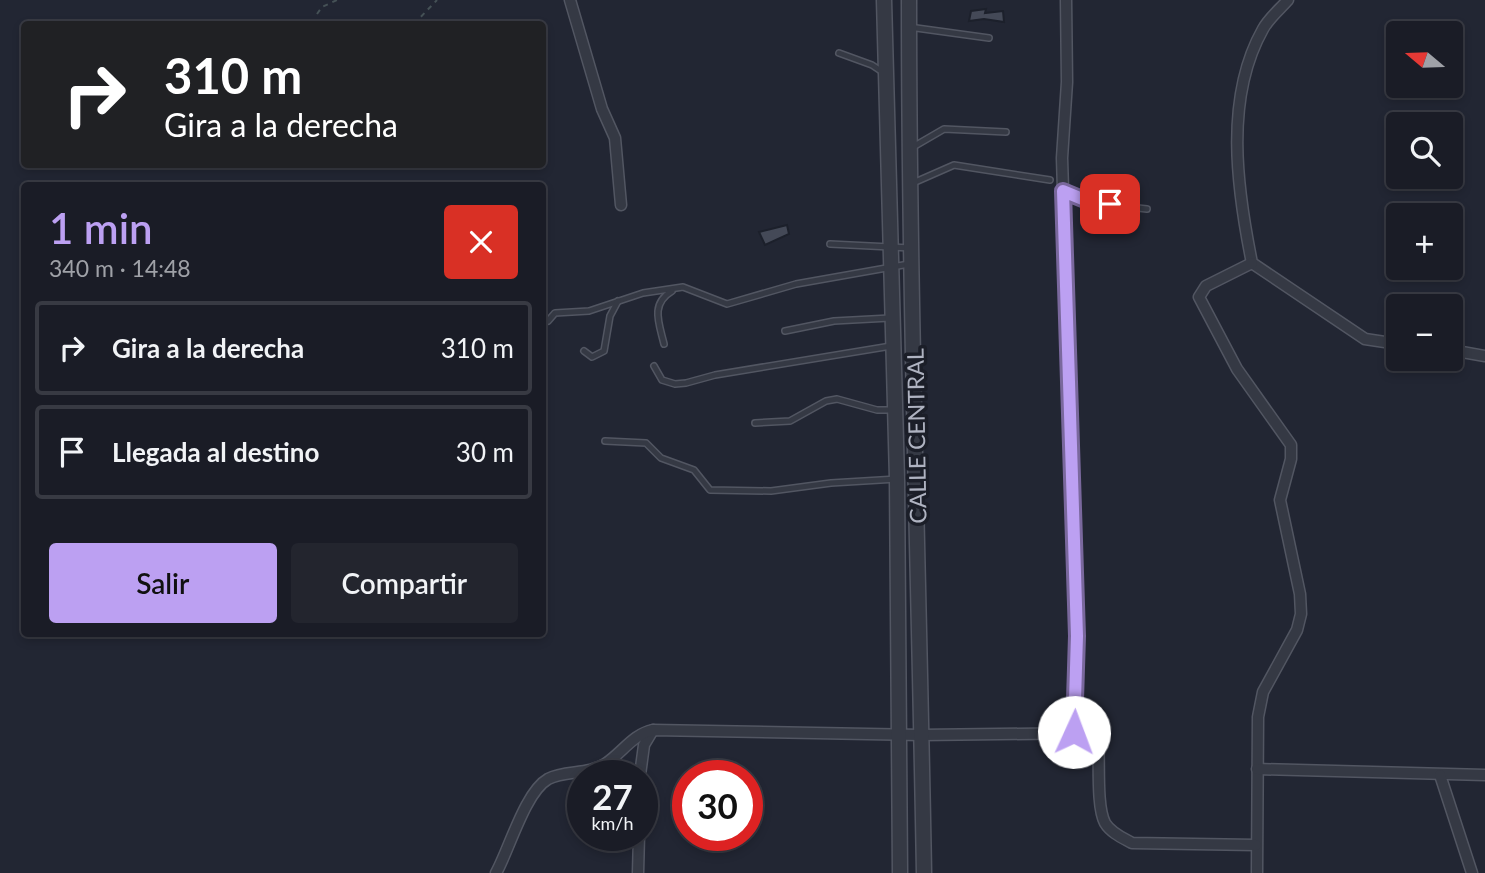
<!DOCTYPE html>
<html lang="es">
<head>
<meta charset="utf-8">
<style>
	:root { --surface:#1a1c26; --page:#23252e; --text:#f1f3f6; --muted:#9fa1a7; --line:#383a43; --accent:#bca0f2 }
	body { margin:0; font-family:Lato,sans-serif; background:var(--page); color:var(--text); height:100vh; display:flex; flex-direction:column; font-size:26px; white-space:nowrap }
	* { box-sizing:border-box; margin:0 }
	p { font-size:23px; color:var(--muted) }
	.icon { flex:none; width:38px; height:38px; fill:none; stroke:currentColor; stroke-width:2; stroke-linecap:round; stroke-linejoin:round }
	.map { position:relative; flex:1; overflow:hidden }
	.side { position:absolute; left:21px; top:182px; width:525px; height:455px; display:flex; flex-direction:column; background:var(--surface); border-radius:7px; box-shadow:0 4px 10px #0003,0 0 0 2px var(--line) }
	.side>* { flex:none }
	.top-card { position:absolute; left:21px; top:21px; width:525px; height:147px; border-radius:7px; box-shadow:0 4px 10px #0003,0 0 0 2px var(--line); background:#202124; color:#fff; overflow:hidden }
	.needle { width:46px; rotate:289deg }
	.buttons { position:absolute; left:1386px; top:21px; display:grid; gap:14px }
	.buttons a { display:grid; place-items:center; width:77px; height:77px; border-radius:7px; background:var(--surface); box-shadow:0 4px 10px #0003,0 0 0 2px var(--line); font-size:35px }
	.speed { position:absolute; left:567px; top:760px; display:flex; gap:14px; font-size:35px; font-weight:700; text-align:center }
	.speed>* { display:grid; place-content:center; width:91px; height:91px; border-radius:50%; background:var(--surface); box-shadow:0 4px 10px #0003,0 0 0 2px var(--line); line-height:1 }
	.speed small { font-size:18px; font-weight:400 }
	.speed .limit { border:10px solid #d22; background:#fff; color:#111 }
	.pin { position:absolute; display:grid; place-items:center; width:60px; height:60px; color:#fff; margin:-30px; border-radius:14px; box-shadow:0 4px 10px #0006 }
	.me { position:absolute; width:77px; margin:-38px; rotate:2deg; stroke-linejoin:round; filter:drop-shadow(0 0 5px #0008) }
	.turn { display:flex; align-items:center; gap:24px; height:147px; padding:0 28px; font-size:32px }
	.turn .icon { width:91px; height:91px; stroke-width:2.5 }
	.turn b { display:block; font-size:49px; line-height:60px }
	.round { display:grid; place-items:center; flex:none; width:74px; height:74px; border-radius:7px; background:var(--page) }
	.head { display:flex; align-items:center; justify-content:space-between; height:119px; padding:0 28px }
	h1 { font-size:42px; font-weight:600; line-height:52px; color:var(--accent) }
	.button { display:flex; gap:14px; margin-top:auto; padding:14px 28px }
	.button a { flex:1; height:80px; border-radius:7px; background:var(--accent); color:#111; font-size:28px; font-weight:600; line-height:80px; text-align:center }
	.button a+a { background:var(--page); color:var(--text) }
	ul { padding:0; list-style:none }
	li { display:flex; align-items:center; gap:21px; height:94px; margin:0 14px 10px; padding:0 14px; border:4px solid var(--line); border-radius:7px }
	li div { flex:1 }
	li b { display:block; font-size:26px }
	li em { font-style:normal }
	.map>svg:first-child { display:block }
	.building { fill:#444957; stroke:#1c202b; stroke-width:2 }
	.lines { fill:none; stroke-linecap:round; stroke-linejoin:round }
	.service-casing { stroke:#525662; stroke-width:8 }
	.minor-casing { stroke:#525662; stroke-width:13 }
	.tertiary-casing { stroke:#525662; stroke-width:17 }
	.path { stroke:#455156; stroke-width:2; stroke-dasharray:5 5; stroke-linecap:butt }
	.service { stroke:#353944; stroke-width:5 }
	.minor { stroke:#353944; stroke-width:10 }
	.tertiary { stroke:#353944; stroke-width:14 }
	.route-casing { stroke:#7a689d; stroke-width:18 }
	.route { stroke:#bca0f2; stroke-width:12 }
	.labels { text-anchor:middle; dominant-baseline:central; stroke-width:7; stroke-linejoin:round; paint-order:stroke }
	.street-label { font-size:23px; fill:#afb3c1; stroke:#1b1e28 }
</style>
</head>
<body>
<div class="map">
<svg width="1485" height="873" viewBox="0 0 1485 873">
	<rect width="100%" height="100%" fill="#222633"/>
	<!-- building -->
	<g class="building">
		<path d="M 986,9 L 985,13 L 1003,11 L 1004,22 L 984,19 L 969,21 L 971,11 Z"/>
		<path d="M 787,225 L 789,234 L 765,245 L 759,232 Z"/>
	</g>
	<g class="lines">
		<defs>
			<g id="service">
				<path d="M 909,27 L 989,38"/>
				<path d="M 839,53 L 872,65 L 884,73"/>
				<path d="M 913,147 L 944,129 L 1006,132"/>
				<path d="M 913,183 L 954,165 L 1050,180"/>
				<path d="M 1063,191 L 1092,203 L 1147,209"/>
				<path d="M 830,244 L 911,248"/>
				<path d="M 548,321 L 555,313 L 589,311 L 643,293 L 683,287 L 727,304 L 796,284 L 909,264"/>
				<path d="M 785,331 L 834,321 L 890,318"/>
				<path d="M 664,344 C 659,323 650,304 672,291"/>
				<path d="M 584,351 L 592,357 L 604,351 L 610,316 L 618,301"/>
				<path d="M 654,366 L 662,380 L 675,384 L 686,383 L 715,375 L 891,346"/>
				<path d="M 755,423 L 790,421 L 826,401 L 837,399 L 877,410 L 892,410"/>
				<path d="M 605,441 L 646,443 L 661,458 L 694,470 L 710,490 L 771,491 L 831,483 L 897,479"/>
			</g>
			<g id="minor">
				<path d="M 570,0 L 602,109 L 615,138 L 621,205"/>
				<path d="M 1066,0 L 1067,82 L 1062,158 L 1077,636 L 1075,732"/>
				<path d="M 1288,0 C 1280,9 1269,18 1263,29 C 1224,98 1237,189 1252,263 L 1365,339 L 1398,344"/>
				<path d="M 1252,263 L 1206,286 L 1199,297 L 1237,369 L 1291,445 L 1291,459 L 1280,500 L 1300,594 L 1301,614 L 1297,630 L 1263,692 L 1258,717 L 1257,873"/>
				<path d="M 1451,350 L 1485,356"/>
				<path d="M 1257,769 L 1485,775"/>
				<path d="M 640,775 L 644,745 L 653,730"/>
				<path d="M 1440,775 L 1472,873"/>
				<path d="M 496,873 C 509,850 525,792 548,779 C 565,770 588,775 605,764 C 622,753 633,734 653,730 L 921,735 L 1091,733 L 1098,739 C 1100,760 1096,806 1105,823 C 1111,833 1123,838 1132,843 L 1256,845"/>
				<path d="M 638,873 L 639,835"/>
			</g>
			<g id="tertiary">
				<path d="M 884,0 L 897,479 L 900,873"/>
				<path d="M 909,0 C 909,291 919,582 924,873"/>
			</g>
		</defs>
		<!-- service casing -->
		<use href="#service" class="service-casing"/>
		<!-- minor casing -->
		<use href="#minor" class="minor-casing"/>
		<!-- tertiary casing -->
		<use href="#tertiary" class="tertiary-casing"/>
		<!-- path -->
		<g class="path">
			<path d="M 317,14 L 322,7 L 337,0"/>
			<path d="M 414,24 L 437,0"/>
		</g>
		<!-- service -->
		<use href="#service" class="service"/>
		<!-- minor -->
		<use href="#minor" class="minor"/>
		<!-- tertiary -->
		<use href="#tertiary" class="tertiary"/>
	</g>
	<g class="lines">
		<defs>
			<path id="route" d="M 1074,732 L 1077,636 L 1063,191 L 1092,203 L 1110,204"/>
		</defs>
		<!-- route casing -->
		<use href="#route" class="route-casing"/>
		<!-- route -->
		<use href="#route" class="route"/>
	</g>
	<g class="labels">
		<!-- street labels -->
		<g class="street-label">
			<text transform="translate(916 436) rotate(-91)">CALLE CENTRAL</text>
		</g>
	</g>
</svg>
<div class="buttons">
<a><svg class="needle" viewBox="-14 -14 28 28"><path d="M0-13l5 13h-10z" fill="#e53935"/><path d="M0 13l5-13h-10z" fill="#9fa1a7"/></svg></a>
<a><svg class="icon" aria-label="search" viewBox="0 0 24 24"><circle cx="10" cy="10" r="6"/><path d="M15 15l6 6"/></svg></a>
<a>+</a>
<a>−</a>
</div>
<div class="speed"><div>27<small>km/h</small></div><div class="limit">30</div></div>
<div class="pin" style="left:1110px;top:204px;background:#d93025"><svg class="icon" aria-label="arrive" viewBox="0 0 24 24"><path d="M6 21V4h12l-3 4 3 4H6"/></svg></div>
<svg class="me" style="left:1074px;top:732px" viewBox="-20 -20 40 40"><circle r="19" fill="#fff"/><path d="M0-13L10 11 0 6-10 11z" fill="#bca0f2"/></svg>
<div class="top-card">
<div class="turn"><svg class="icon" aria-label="right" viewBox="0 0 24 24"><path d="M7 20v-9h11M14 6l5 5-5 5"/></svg><div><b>310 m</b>Gira a la derecha</div></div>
</div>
<section class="side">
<div class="head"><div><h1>1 min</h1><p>340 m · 14:48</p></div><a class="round" style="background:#d93025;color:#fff"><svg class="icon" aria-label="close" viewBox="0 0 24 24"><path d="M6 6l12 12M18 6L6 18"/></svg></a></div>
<ul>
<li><svg class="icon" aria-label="right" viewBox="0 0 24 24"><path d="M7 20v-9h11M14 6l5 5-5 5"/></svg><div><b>Gira a la derecha</b></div><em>310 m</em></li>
<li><svg class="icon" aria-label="arrive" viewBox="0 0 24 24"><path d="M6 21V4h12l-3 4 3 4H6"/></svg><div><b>Llegada al destino</b></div><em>30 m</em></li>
</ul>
<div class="button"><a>Salir</a><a>Compartir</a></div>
</section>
</div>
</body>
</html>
